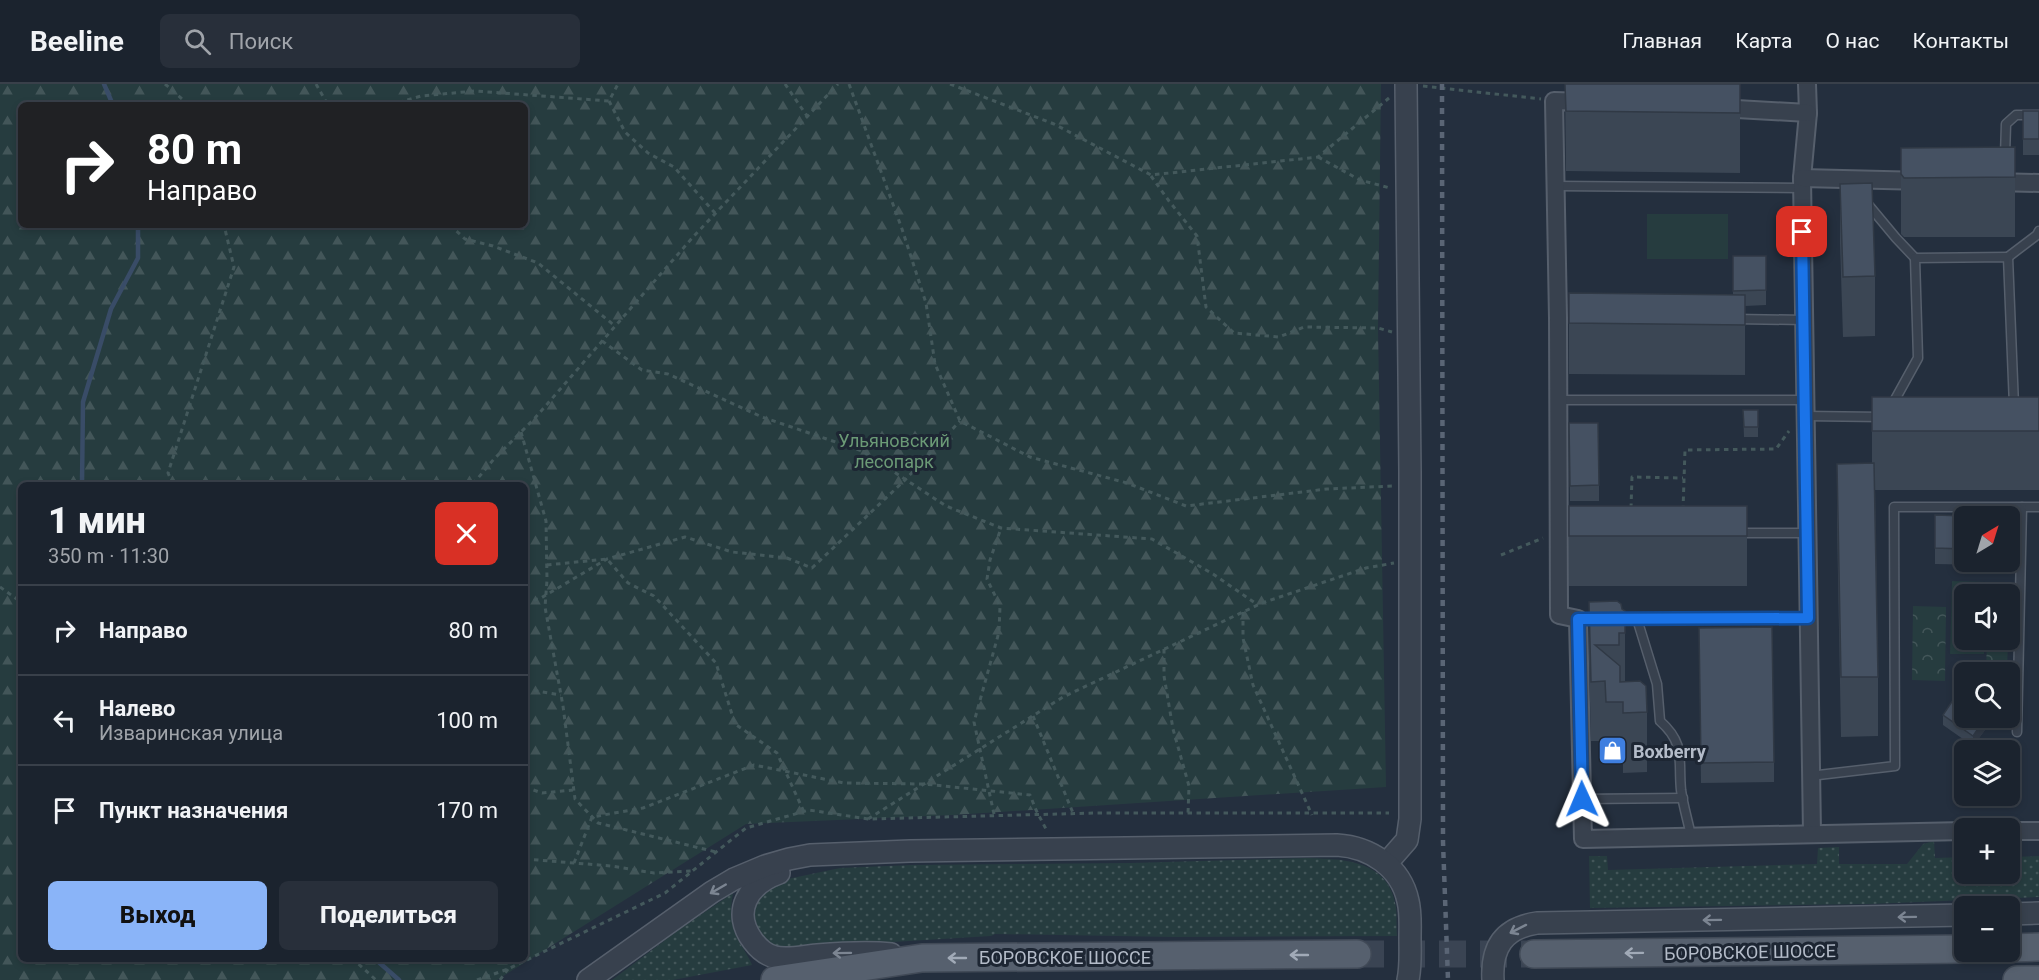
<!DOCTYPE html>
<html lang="ru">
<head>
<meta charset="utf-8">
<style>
	:root { --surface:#1b232e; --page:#282f3a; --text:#f1f3f6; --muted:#a0a4aa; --line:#39404a; --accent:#8ab4f8 }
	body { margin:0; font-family:Roboto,sans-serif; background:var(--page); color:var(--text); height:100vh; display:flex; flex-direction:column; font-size:22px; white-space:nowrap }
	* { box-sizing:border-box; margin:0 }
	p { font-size:20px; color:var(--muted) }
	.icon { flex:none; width:33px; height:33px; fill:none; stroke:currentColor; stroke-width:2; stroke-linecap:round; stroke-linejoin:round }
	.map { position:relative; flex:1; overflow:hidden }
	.side { position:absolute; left:18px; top:398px; width:510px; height:480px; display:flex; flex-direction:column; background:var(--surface); border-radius:9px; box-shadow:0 3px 9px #0003,0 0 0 2px var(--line) }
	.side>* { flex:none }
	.guide { position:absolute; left:18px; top:18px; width:510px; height:126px; border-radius:9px; box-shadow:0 3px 9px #0003,0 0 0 2px var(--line); background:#202124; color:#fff; overflow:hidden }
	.needle { width:39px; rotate:38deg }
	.buttons { position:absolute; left:1954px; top:422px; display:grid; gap:12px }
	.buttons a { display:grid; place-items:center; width:66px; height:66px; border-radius:9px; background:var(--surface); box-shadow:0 3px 9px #0003,0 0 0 2px var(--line); font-size:30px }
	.pin { position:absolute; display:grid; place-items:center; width:51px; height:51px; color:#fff; margin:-26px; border-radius:12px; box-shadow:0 3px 9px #0006 }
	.me { position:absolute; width:66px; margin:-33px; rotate:359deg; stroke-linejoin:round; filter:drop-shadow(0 0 4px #0008) }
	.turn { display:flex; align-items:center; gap:21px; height:126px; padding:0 30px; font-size:27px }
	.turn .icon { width:78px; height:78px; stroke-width:2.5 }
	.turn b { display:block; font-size:42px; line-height:51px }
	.round { display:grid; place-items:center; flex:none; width:63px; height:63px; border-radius:9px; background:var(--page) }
	.head { display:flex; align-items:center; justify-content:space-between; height:102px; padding:0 30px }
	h1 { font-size:36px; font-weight:800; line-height:45px }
	.primary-button { display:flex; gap:12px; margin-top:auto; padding:12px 30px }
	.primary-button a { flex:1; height:69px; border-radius:9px; background:var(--accent); color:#111; font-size:24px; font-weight:800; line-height:69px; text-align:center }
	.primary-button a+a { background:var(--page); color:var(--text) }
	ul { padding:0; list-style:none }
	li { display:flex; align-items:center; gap:18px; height:90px; padding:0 30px; border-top:2px solid var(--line) }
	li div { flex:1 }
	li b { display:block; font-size:22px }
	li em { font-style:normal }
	header { display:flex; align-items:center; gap:36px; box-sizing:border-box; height:84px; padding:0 30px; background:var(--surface); border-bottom:2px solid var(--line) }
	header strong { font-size:28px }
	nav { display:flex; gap:33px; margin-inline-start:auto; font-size:21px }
	.search { width:420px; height:54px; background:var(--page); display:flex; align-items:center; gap:15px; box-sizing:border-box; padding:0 21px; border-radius:9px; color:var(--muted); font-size:22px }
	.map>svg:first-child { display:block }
	.grass { fill:url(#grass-dots) }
	.forest { fill:url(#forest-firs); fill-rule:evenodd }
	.park { fill:url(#park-crowns) }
	.pitch { fill:#263c3f }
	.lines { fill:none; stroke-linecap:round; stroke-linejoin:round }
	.stream { stroke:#394c67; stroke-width:4.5 }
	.primary-tunnel { stroke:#3a4453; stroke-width:27; stroke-dasharray:27 14; stroke-linecap:butt }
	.service-casing { stroke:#565f6c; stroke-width:11 }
	.minor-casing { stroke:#565f6c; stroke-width:20 }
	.tertiary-casing { stroke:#565f6c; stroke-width:24 }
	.primary-casing { stroke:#414a57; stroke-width:30 }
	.path { stroke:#44595c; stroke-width:3; stroke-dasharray:4.5 4.5; stroke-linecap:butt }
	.service { stroke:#38414e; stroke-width:8 }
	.minor { stroke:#38414e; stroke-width:16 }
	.tertiary { stroke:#38414e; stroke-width:21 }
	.primary { stroke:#56606e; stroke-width:27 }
	.rail { stroke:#5a6575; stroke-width:4.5; stroke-dasharray:6 6; stroke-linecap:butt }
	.wall { fill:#3b4654 }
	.shaded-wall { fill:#303945 }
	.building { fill:#455162; stroke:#303945; stroke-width:1.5 }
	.oneway { stroke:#7c8592 }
	.oneway2 { stroke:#a1aab7 }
	.route-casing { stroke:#114b97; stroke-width:15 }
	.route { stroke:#1a73e8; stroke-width:10 }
	.labels { text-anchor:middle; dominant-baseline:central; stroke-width:6; stroke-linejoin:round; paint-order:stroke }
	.park-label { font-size:18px; fill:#6b9a76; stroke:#1d2633 }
	.poi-label { font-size:18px; font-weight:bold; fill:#b4bcc9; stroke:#1d2633; text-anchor:start }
	.street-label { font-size:18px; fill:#b4bcc9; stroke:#1d2633 }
</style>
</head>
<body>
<header>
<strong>Beeline</strong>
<div class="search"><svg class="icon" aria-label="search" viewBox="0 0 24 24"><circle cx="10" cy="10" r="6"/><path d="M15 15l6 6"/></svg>Поиск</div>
<nav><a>Главная</a><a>Карта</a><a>О нас</a><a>Контакты</a></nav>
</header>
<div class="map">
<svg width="2039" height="896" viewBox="0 0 2039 896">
	<defs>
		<pattern id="grass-dots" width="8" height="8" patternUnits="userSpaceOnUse" patternTransform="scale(1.5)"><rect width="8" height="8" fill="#263c3f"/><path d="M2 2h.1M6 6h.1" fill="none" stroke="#435659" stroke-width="1.8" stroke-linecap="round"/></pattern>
		<pattern id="forest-firs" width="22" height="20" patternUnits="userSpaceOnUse" patternTransform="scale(1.5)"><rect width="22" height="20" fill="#263c3f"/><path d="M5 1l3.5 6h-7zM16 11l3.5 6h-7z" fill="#435659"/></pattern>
		<pattern id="park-crowns" width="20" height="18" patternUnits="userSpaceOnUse" patternTransform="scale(1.5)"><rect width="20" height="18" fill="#263c3f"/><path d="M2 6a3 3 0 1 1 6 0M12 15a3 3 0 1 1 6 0" fill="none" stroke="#435659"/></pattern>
	</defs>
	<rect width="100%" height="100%" fill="#242f3e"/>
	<!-- grass -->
	<g class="grass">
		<path d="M 1934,757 L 1935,774 L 1965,773 L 1965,789 L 2010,789 L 2010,773 L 2039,772 L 2039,813 L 1870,820 L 1590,824 L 1589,772 L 1607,772 L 1608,786 L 1817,780 L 1818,764 L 1839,763 L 1839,780 L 1907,780 L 1923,760 Z"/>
		<path d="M 1307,774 C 1344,775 1389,776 1396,823 C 1397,833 1396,842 1397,852 L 1174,853 L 995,850 L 991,852 L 876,859 L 802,866 L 773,863 L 758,850 L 752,829 L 756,815 L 778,797 L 840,784 L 912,781 L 1131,779 Z"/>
		<path d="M 733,809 C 729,831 731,846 743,864 C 746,870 750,875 752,881 L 673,896 L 612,896 L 680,845 Z"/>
	</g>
	<!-- forest -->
	<path class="forest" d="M 0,0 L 1381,0 L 1378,244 L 1386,703 L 953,731 L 746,740 L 497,896 L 0,896 ZM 21,21 L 525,21 L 525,141 L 21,141 ZM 21,400 L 525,400 L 525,874 L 21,874 Z"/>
	<!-- park -->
	<g class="park">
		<path d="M 1913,522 L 1946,523 L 1945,597 L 1912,596 Z"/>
		<path d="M 1987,555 L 2008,555 L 2007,588 L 1986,588 Z"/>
	</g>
	<!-- pitch -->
	<g class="pitch">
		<rect x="1647" y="130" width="81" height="45"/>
		<path d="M 1952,497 L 1986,498 L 1986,510 L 1965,510 L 1965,555 L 1985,555 L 1984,570 L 1950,570 Z"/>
	</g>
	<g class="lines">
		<!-- stream -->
		<g class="stream">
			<path d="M 104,0 L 113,21"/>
			<path d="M 82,400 L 83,318 L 111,225 L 138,174 L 138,141"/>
			<path d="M 374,874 L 399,896"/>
		</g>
		<!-- primary-tunnel -->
		<path class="primary-tunnel" d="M 1357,870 L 1534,870"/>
		<defs>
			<g id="service">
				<path d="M 2005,72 L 2006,40 L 2016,31 L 2039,31"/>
				<path d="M 1556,102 L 1802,104"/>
				<path d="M 1866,118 L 1896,154 L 1915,174"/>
				<path d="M 2008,173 L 2037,151 L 2039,147"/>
				<path d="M 1735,235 L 1804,236"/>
				<path d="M 1557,316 L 1805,316"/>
				<path d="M 1892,321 L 1918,274 L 1915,174 L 2008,173 L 2014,322"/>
				<path d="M 1805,332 L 1882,333"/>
				<path d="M 2022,423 L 2039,423"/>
				<path d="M 1736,449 L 1806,449"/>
				<path d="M 1615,535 L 1807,534"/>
				<path d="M 1637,535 L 1657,600 L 1660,637 C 1686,660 1678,676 1681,706 C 1683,721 1688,737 1691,752"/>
				<path d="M 1810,692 L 1895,682 L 1894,423 L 2022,423 L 2017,648"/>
				<path d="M 1582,715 L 1683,714"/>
			</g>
			<g id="minor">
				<path d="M 1807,0 L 1808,29 L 1802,94 L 1812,749"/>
				<path d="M 1588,18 L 1554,17 L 1558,234 L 1559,531 L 1578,535 L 1583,755 L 1965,747"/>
				<path d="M 1719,24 L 1808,29"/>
				<path d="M 1802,94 L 1924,97"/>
				<path d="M 1994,98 L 2039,99"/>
				<path d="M 2010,747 L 2039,747"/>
			</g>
			<g id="tertiary">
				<path d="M 1386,780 L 1407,756 L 1410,735 L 1410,387 L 1406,0"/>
				<path d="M 779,789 C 748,800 731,828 753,857 C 759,865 766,871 775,873 C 788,876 804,872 817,871 C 841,869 867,867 891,870"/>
				<path d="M 2010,830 L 2039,829"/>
				<path d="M 588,896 L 712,808 L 734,795 L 765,782 L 789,775 L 810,771 L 910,767 L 1337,761 C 1370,763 1401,783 1408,817 C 1411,829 1410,842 1410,854 C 1410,868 1411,882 1408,896"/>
				<path d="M 1493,896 C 1491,863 1504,844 1537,839 L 1965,831"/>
			</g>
			<g id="primary">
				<path d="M 2010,864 L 2039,863"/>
				<path d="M 1534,870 L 1965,865"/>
				<path d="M 775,896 L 922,874 L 1357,870"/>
				<path d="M 2017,896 L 2039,896"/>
			</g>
		</defs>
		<!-- service casing -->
		<use href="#service" class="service-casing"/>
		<!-- minor casing -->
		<use href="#minor" class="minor-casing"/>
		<!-- tertiary casing -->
		<use href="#tertiary" class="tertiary-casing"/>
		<!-- primary casing -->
		<use href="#primary" class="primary-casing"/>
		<!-- path -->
		<g class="path">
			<path d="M 165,0 L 189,21"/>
			<path d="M 316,0 L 328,21"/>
			<path d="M 785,0 L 807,32"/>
			<path d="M 849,0 L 902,145 L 926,219 L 935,280 L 960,337 L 1030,373 L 1127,399 L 1186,422 L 1327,405 L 1393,402"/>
			<path d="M 950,0 L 1054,40 L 1151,91 L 1318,73 L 1389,14"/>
			<path d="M 1423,2 L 1541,15"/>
			<path d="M 609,17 L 625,48 L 648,69 L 674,83 L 715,129"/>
			<path d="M 390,21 L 421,12 L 475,7 L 609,17 L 618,0"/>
			<path d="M 1318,73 L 1360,96 L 1390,104"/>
			<path d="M 1151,92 L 1169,117 L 1197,152 L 1206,223 L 1234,249 L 1279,253 L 1304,243 L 1378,244 L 1392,248"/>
			<path d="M 450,141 L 465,155 L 493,162 L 538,179 L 615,242"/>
			<path d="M 602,257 L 642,286 L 668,290 L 762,333 L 862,367 L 946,422 L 1001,444 L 1152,455 L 1213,490 L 1258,521"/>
			<path d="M 521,348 L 546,437 L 547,496 L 545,523 L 563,622 L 575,715 L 598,739 L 716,768"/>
			<path d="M 173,400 L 168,389 L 234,183 L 224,141"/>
			<path d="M 473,400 L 494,375 L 535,334 L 693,153 L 838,0"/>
			<path d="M 1631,424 L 1632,393 L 1683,394"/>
			<path d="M 1683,426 L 1685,366 L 1776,365 L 1789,347"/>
			<path d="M 1501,471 L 1543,454"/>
			<path d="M 547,481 L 607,475 L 628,499 L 654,512 L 716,579 L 735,640 L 777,669 L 804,728"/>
			<path d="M 0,503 L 21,518"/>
			<path d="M 525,519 L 541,514 L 607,475 L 685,453 L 732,468 L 787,474 L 812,484 L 905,396 L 960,337"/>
			<path d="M 1243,528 L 1243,554 L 1253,601 L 1312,731"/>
			<path d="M 1164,565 L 1164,592 L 1173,645 L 1189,702 L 1188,730"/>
			<path d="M 525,605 L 561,611"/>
			<path d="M 1033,632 L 1073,729"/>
			<path d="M 525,703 L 542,709 L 573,706"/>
			<path d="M 994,730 L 974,638 L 999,548 L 1000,522 L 987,495 L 990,476 L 1001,444"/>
			<path d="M 868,735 L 1063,613 L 1262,519 L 1366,484 L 1394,479"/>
			<path d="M 525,775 L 611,782 L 654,789 L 691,787"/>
			<path d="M 574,779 L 592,733 L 643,724 L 754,681 L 844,699 L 924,700 L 1030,711 L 1036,726 L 1047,747"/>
			<path d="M 352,874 L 376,896"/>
			<path d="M 477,896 L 508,885 L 665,809 L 746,744 L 809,726 L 868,735 L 1096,729 L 1389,729"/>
			<path d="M 500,896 L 508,885"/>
		</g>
		<!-- service -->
		<use href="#service" class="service"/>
		<!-- minor -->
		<use href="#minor" class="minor"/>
		<!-- tertiary -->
		<use href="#tertiary" class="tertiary"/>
		<!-- primary -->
		<use href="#primary" class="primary"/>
		<!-- rail -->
		<path class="rail" d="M 1442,0 L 1443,758 L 1448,896"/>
	</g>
	<!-- wall -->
	<g class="wall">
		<path d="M 1565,0 L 1740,0 L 1740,89 L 1566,87 Z"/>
		<rect x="2023" y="27" width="16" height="44"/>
		<path d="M 2015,63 L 2015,153 L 1904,153 L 1901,150 L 1901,64 Z"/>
		<path d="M 1840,100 L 1875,192 L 1875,252 L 1843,253 L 1840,159 Z"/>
		<path d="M 1733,172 L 1766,172 L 1766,221 L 1745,222 L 1745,291 L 1569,290 L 1569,209 L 1733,211 Z"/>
		<path d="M 1872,313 L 2039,313 L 2039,406 L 1875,406 L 1878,593 L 1878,652 L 1841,653 L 1837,439 L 1837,380 L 1872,379 Z"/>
		<path d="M 1743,326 L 1758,326 L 1758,353 L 1744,353 Z"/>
		<path d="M 1569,339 L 1599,401 L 1599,417 L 1570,417 Z"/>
		<rect x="1569" y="422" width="178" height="80"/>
		<path d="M 1935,431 L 1965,432 L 1965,477 L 1988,477 L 1988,481 L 1935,480 Z"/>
		<path d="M 1589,518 L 1625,549 L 1625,598 L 1647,628 L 1647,688 L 1623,689 L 1623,677 L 1606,678 L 1605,657 L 1591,657 L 1589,577 Z"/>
		<path d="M 1699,544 L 1774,678 L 1774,698 L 1701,699 Z"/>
		<path d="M 1943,631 L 1988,633 L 1988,642 L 1973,662 L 1943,641 Z"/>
	</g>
	<!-- shaded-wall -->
	<path class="shaded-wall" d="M 1986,633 L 1988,633 L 1988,642 L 1973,662 L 1973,652 Z"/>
	<!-- building -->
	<g class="building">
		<path d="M 1565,0 L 1740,0 L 1740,29 L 1566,27 Z"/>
		<rect x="2023" y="27" width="16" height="28"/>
		<path d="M 2015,63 L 2015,93 L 1904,94 L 1901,90 L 1901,64 Z"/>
		<path d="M 1872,99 L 1875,192 L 1843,193 L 1840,100 Z"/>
		<path d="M 1733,172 L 1766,172 L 1766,206 L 1733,207 Z"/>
		<path d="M 1569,209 L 1745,211 L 1745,241 L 1569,239 Z"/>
		<rect x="1872" y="313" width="167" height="34"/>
		<path d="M 1743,326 L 1758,326 L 1758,343 L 1744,343 Z"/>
		<path d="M 1569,339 L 1598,339 L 1599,401 L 1570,402 Z"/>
		<path d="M 1874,379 L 1878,593 L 1841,593 L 1837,380 Z"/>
		<rect x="1569" y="422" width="178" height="30"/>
		<path d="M 1935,431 L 1965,432 L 1965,465 L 1935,464 Z"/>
		<path d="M 1617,517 L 1621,520 L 1622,525 L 1625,527 L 1625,549 L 1619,549 L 1619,561 L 1595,561 L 1620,582 L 1620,598 L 1640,597 L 1646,602 L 1647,628 L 1623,629 L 1623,618 L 1606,618 L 1605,597 L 1591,598 L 1589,518 Z"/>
		<path d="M 1772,543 L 1774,678 L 1701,679 L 1699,544 Z"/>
		<path d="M 1957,610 L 1965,615 L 1965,633 L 1986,633 L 1973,652 L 1943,631 Z"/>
	</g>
	<!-- one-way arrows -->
	<defs><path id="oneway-shaft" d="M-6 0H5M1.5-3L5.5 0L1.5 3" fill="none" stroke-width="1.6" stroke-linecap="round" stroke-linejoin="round" transform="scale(1.5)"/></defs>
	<g class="oneway">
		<use href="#oneway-shaft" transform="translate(718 805) rotate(150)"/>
		<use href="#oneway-shaft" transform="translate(1907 833) rotate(179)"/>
		<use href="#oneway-shaft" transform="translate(1712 836) rotate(179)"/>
		<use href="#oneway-shaft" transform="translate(1518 845) rotate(153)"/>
		<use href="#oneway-shaft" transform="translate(842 869) rotate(179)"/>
	</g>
	<g class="oneway2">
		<use href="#oneway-shaft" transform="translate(1634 869) rotate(179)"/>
		<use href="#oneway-shaft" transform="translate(1299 871) rotate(180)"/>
		<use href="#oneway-shaft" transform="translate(957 874) rotate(180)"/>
	</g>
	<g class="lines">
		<defs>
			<path id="route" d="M 1582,715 L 1578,535 L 1808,534 L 1802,148"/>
		</defs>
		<!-- route casing -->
		<use href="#route" class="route-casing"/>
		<!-- route -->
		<use href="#route" class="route"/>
	</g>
	<!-- icons -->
	<defs>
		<symbol id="shop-square" viewBox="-11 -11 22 22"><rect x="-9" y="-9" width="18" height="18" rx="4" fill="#3f7fe0" stroke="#1d2633"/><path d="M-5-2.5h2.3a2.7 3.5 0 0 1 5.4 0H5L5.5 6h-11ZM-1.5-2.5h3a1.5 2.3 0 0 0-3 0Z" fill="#fff"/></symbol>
	</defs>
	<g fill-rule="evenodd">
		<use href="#shop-square" x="1596" y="650" width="33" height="33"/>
	</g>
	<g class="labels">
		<!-- park labels -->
		<g class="park-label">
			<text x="894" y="356">Ульяновский<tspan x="894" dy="21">лесопарк</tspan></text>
		</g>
		<!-- poi labels -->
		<g class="poi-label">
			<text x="1633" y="667">Boxberry</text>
		</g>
		<!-- street labels -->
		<g class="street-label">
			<text transform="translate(1750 868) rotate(-1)">БОРОВСКОЕ ШОССЕ</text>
			<text x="1065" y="873">БОРОВСКОЕ ШОССЕ</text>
		</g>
	</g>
</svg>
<div class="buttons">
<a><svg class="needle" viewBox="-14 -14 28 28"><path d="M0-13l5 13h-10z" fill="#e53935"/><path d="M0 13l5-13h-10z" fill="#a0a4aa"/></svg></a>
<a><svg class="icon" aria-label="sound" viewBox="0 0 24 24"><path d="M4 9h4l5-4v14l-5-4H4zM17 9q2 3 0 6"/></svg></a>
<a><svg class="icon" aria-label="search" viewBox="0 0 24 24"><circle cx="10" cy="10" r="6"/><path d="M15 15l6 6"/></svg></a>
<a><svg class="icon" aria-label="layers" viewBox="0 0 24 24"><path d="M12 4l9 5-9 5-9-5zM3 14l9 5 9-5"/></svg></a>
<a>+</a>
<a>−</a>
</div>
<div class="pin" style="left:1802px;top:148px;background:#d93025"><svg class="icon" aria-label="arrive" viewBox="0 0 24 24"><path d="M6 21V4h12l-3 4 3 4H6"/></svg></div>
<svg class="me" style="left:1582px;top:715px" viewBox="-20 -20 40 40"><path d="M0-17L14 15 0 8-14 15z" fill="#1a73e8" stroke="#fff" stroke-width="4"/></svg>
<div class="guide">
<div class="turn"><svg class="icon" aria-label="right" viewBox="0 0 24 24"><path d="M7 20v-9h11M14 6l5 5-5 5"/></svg><div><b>80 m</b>Направо</div></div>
</div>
<section class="side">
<div class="head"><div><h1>1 мин</h1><p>350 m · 11:30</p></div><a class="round" style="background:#d93025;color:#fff"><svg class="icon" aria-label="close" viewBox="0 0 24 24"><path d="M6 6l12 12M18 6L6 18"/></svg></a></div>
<ul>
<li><svg class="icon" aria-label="right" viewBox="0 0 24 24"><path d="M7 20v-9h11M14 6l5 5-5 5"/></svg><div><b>Направо</b></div><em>80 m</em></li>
<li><svg class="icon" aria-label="left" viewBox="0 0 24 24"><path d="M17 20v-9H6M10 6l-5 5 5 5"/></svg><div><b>Налево</b><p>Изваринская улица</p></div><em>100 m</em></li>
<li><svg class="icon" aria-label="arrive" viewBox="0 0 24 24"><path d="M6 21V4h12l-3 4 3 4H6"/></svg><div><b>Пункт назначения</b></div><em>170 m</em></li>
</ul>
<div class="primary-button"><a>Выход</a><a>Поделиться</a></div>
</section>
</div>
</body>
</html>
